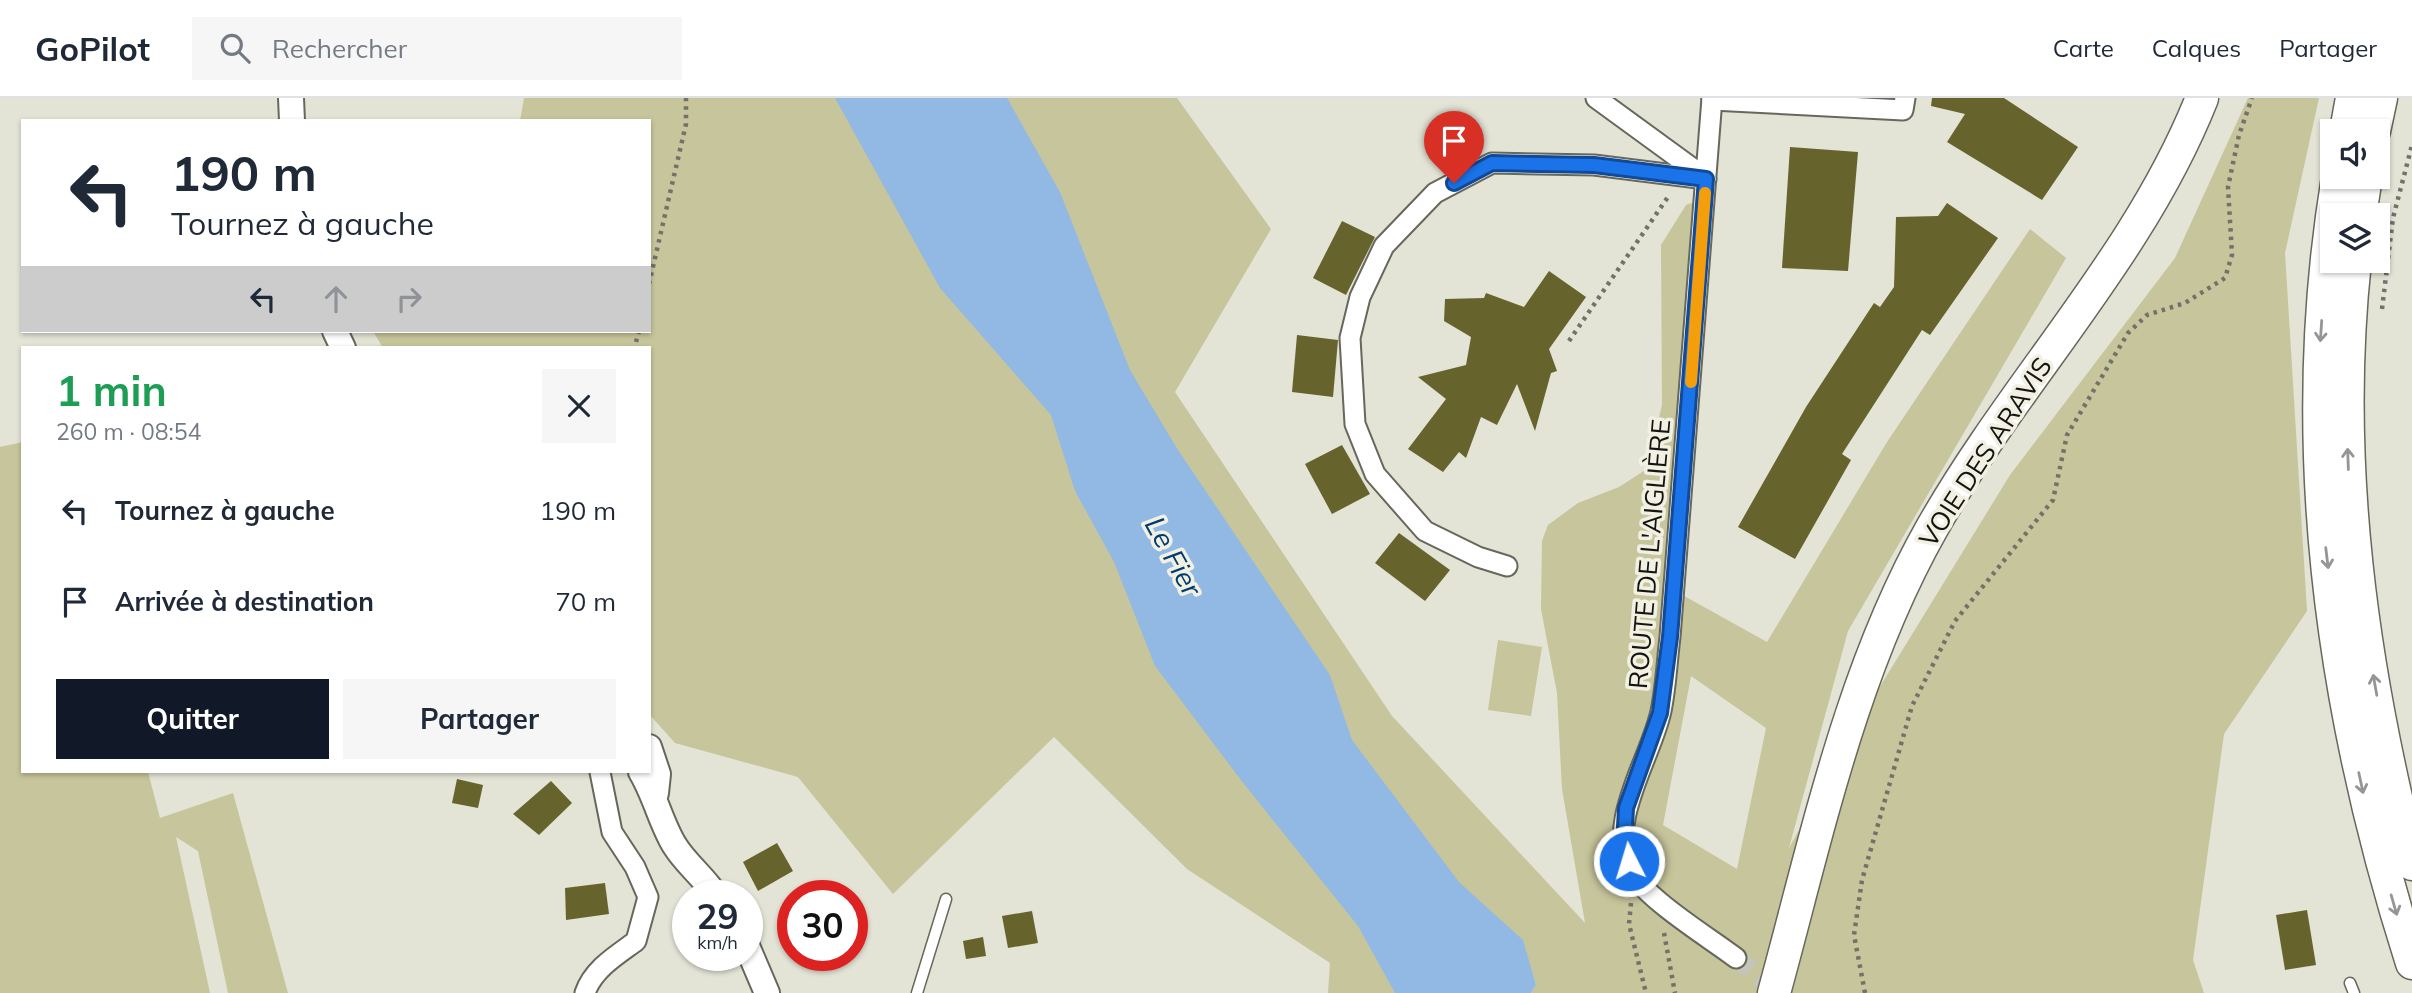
<!DOCTYPE html>
<html lang="fr">
<head>
<meta charset="utf-8">
<style>
	:root { --surface:#fff; --page:#f6f6f7; --text:#1f2937; --muted:#747a83; --line:#e0e1e3; --accent:#111827 }
	body { margin:0; font-family:Mulish,sans-serif; background:var(--page); color:var(--text); height:100vh; display:flex; flex-direction:column; font-size:26px; white-space:nowrap }
	* { box-sizing:border-box; margin:0 }
	p { font-size:23px; color:var(--muted) }
	.icon { flex:none; width:38px; height:38px; fill:none; stroke:currentColor; stroke-width:2; stroke-linecap:round; stroke-linejoin:round }
	.map { position:relative; flex:1; overflow:hidden }
	.side { position:absolute; left:21px; top:248px; width:630px; height:427px; display:flex; flex-direction:column; background:var(--surface); border-radius:0px; box-shadow:0 2px 5px #0004 }
	.side>* { flex:none }
	.hud { position:absolute; left:21px; top:21px; width:630px; height:214px; border-radius:0px; box-shadow:0 2px 5px #0004; background:#fff; color:var(--text); overflow:hidden }
	.fabs { position:absolute; left:2320px; top:21px; display:grid; gap:14px }
	.fabs a { display:grid; place-items:center; width:70px; height:70px; border-radius:0px; background:var(--surface); box-shadow:0 2px 5px #0004; font-size:35px }
	.speed { position:absolute; left:672px; top:782px; display:flex; gap:14px; font-size:35px; font-weight:700; text-align:center }
	.speed>* { display:grid; place-content:center; width:91px; height:91px; border-radius:50%; background:var(--surface); box-shadow:0 2px 5px #0004; line-height:1 }
	.speed small { font-size:18px; font-weight:400 }
	.speed .limit { border:10px solid #d22; background:#fff; color:#111 }
	.pin { position:absolute; display:grid; place-items:center; width:60px; height:60px; color:#fff; margin:-72px -30px; border-radius:50% 50% 50% 0; rotate:-45deg; box-shadow:0 0 7px #0007 }
	.pin .icon { rotate:45deg }
	.me { position:absolute; width:77px; margin:-38px; rotate:355deg; stroke-linejoin:round; filter:drop-shadow(0 0 5px #0008) }
	.turn { display:flex; align-items:center; gap:24px; height:147px; padding:0 35px; font-size:32px }
	.turn .icon { width:91px; height:91px; stroke-width:2.5 }
	.turn b { display:block; font-size:49px; line-height:60px }
	.lanes { display:flex; align-items:center; height:66px; padding:0 35px; background:#0003; justify-content:center; gap:35px; direction:ltr }
	.lanes .off { opacity:.35 }
	.round { display:grid; place-items:center; flex:none; width:74px; height:74px; border-radius:0px; background:var(--page) }
	.head { display:flex; align-items:center; justify-content:space-between; height:119px; padding:0 35px }
	h1 { font-size:42px; font-weight:700; line-height:52px; color:#1e9e55 }
	.cta { display:flex; gap:14px; margin-top:auto; padding:14px 35px }
	.cta a { flex:1; height:80px; border-radius:0px; background:var(--accent); color:#fff; font-size:28px; font-weight:700; line-height:80px; text-align:center }
	.cta a+a { background:var(--page); color:var(--text) }
	ul { padding:0; list-style:none }
	li { display:flex; align-items:center; gap:21px; height:91px; padding:0 35px }
	li div { flex:1 }
	li b { display:block; font-size:26px }
	li em { font-style:normal }
	header { display:flex; align-items:center; gap:42px; box-sizing:border-box; height:98px; padding:0 35px; background:var(--surface); border-bottom:2px solid var(--line) }
	header strong { font-size:33px }
	nav { display:flex; gap:38px; margin-inline-start:auto; font-size:24px }
	.search { width:490px; height:63px; background:var(--page); display:flex; align-items:center; gap:18px; box-sizing:border-box; padding:0 24px; border-radius:0px; color:var(--muted); font-size:26px }
	.map>svg:first-child { display:block }
	.green { fill:#c7c59b; fill-rule:evenodd }
	.water { fill:#92b9e4 }
	.building { fill:#66632d }
	.lines { fill:none; stroke-linecap:round; stroke-linejoin:round }
	.minor-tunnel { stroke:#c4c4b8; stroke-width:19; stroke-dasharray:19 10; stroke-linecap:butt }
	.service-casing { stroke:#67675b; stroke-width:13 }
	.minor-casing { stroke:#67675b; stroke-width:23 }
	.tertiary-casing { stroke:#67675b; stroke-width:28 }
	.trunk-casing { stroke:#67675b; stroke-width:35 }
	.path { stroke:#72726a; stroke-width:4.5; stroke-dasharray:3.5 5; stroke-linecap:butt }
	.service { stroke:#fff; stroke-width:10 }
	.minor { stroke:#fff; stroke-width:19 }
	.tertiary { stroke:#fff; stroke-width:24 }
	.trunk { stroke:#fff; stroke-width:32 }
	.oneway { stroke:#959593 }
	.route-casing { stroke:#114b97; stroke-width:18 }
	.route { stroke:#1a73e8; stroke-width:12 }
	.slow { stroke:#f59e0b; stroke-width:12 }
	.labels { text-anchor:middle; dominant-baseline:central; stroke-width:7; stroke-linejoin:round; paint-order:stroke }
	.street-label { font-size:26px; fill:#141410; stroke:#f1f0e3 }
	.water-label { font-size:28px; font-style:italic; fill:#003c6f; stroke:#f1f0e3 }
</style>
</head>
<body>
<header>
<strong>GoPilot</strong>
<div class="search"><svg class="icon" aria-label="search" viewBox="0 0 24 24"><circle cx="10" cy="10" r="6"/><path d="M15 15l6 6"/></svg>Rechercher</div>
<nav><a>Carte</a><a>Calques</a><a>Partager</a></nav>
</header>
<div class="map">
<svg width="2412" height="895" viewBox="0 0 2412 895">
	<rect width="100%" height="100%" fill="#e3e3d6"/>
	<!-- green -->
	<g class="green">
		<path d="M 524,0 L 1177,0 L 1271,131 L 1175,294 L 1392,618 L 1585,825 L 1562,691 L 1557,595 L 1541,511 L 1542,443 L 1548,427 L 1578,405 L 1619,389 L 1647,371 L 1662,307 L 1661,147 L 1686,107 L 1697,103 L 1668,489 L 1767,544 L 1887,344 L 2030,131 L 2066,160 L 1848,533 L 1789,750 L 1868,608 L 2010,377 L 2175,160 L 2248,0 L 2319,0 L 2285,155 L 2307,513 L 2224,636 L 2193,862 L 2204,895 L 1531,895 L 1536,887 L 1530,868 L 1495,895 L 1328,895 L 1330,865 L 1187,771 L 1054,639 L 893,796 L 798,679 L 675,645 L 649,616 L 649,250 L 383,250 L 373,233 L 649,233 L 649,23 L 520,23 ZM 1691,578 L 1766,630 L 1737,771 L 1663,727 Z"/>
		<path d="M 23,344 L 23,674 L 148,674 L 160,720 L 233,695 L 288,895 L 228,895 L 198,753 L 176,739 L 210,895 L 0,895 L 0,349 Z"/>
		<path d="M 1498,542 L 1542,549 L 1531,618 L 1488,612 Z"/>
	</g>
	<!-- water -->
	<path class="water" d="M 835,0 L 1007,0 L 1060,94 L 1130,272 L 1178,352 L 1330,577 L 1352,642 L 1459,784 L 1523,842 L 1536,887 L 1531,895 L 1395,895 L 1358,828 L 1244,686 L 1155,568 L 1114,464 L 1075,393 L 1051,317 L 940,190 Z"/>
	<!-- building -->
	<g class="building">
		<path d="M 1932,0 L 2004,0 L 2078,49 L 2042,102 L 1947,44 L 1965,16 L 1931,8 Z"/>
		<path d="M 1790,49 L 1858,54 L 1848,173 L 1782,170 Z"/>
		<path d="M 1947,105 L 1998,140 L 1930,237 L 1922,232 L 1842,356 L 1851,362 L 1795,461 L 1738,429 L 1806,309 L 1874,205 L 1880,209 L 1894,189 L 1896,119 L 1938,118 Z"/>
		<path d="M 1342,123 L 1375,139 L 1346,197 L 1313,180 Z"/>
		<path d="M 1549,173 L 1586,199 L 1549,251 L 1557,273 L 1551,275 L 1535,333 L 1517,286 L 1497,327 L 1481,319 L 1466,360 L 1459,354 L 1443,374 L 1408,351 L 1446,301 L 1418,279 L 1466,267 L 1471,239 L 1444,223 L 1445,201 L 1484,200 L 1486,195 L 1524,209 Z"/>
		<path d="M 1297,237 L 1338,242 L 1333,299 L 1292,294 Z"/>
		<path d="M 1342,347 L 1370,396 L 1332,416 L 1305,366 Z"/>
		<path d="M 1399,435 L 1450,472 L 1425,503 L 1375,465 Z"/>
		<path d="M 457,681 L 483,687 L 478,710 L 452,705 Z"/>
		<path d="M 551,683 L 572,705 L 539,737 L 513,716 Z"/>
		<path d="M 777,745 L 793,773 L 758,793 L 743,764 Z"/>
		<path d="M 605,785 L 609,816 L 566,822 L 565,790 Z"/>
		<path d="M 2307,812 L 2316,867 L 2285,872 L 2276,817 Z"/>
		<path d="M 1032,813 L 1038,845 L 1008,850 L 1002,818 Z"/>
		<path d="M 983,839 L 986,858 L 966,861 L 963,843 Z"/>
	</g>
	<g class="lines">
		<!-- minor-tunnel -->
		<path class="minor-tunnel" d="M 1736,860 L 1781,895"/>
		<defs>
			<g id="service">
				<path d="M 2350,885 L 2354,895"/>
				<path d="M 917,895 L 946,801"/>
			</g>
			<g id="minor">
				<path d="M 1596,0 L 1703,78"/>
				<path d="M 1712,0 L 1670,539 C 1667,563 1666,589 1661,613 C 1651,661 1603,727 1633,776 C 1648,802 1711,841 1736,860"/>
				<path d="M 1712,2 L 1903,12 L 1905,0"/>
				<path d="M 1507,468 L 1478,459 L 1425,433 L 1375,376 L 1355,326 L 1350,240 L 1360,199 L 1384,148 L 1435,95 L 1492,65 L 1594,67 L 1706,81"/>
				<path d="M 585,895 C 593,871 617,857 636,843 L 648,799 L 635,769 L 612,734 L 600,674"/>
			</g>
			<g id="tertiary">
				<path d="M 291,0 L 292,23"/>
				<path d="M 335,233 L 343,250"/>
				<path d="M 649,649 L 658,676 L 656,695"/>
				<path d="M 641,674 C 655,697 662,728 675,748 C 686,766 705,780 716,798"/>
				<path d="M 747,848 L 767,895"/>
			</g>
			<g id="trunk">
				<path d="M 2346,33 L 2352,0"/>
				<path d="M 2374,33 L 2381,0"/>
				<path d="M 2338,79 C 2294,344 2331,611 2412,865"/>
				<path d="M 2360,117 L 2366,79"/>
				<path d="M 2355,163 C 2333,365 2362,570 2412,766"/>
				<path d="M 1774,895 C 1817,738 1851,573 1932,430 C 2016,282 2139,159 2202,0"/>
			</g>
		</defs>
		<!-- service casing -->
		<use href="#service" class="service-casing"/>
		<!-- minor casing -->
		<use href="#minor" class="minor-casing"/>
		<!-- tertiary casing -->
		<use href="#tertiary" class="tertiary-casing"/>
		<!-- trunk casing -->
		<use href="#trunk" class="trunk-casing"/>
		<!-- path -->
		<g class="path">
			<path d="M 649,186 L 686,26 L 686,0"/>
			<path d="M 2382,211 L 2393,120 L 2412,47"/>
			<path d="M 1569,243 L 1670,96"/>
			<path d="M 636,244 L 639,233"/>
			<path d="M 1631,805 L 1629,826 L 1646,895"/>
			<path d="M 1664,835 L 1675,895"/>
			<path d="M 1865,895 L 1854,837 L 1862,782 L 1912,608 L 1955,523 L 2053,402 L 2067,337 L 2128,235 L 2147,217 L 2185,205 L 2225,180 L 2232,157 L 2228,89 L 2239,37 L 2252,0"/>
		</g>
		<!-- service -->
		<use href="#service" class="service"/>
		<!-- minor -->
		<use href="#minor" class="minor"/>
		<!-- tertiary -->
		<use href="#tertiary" class="tertiary"/>
		<!-- trunk -->
		<use href="#trunk" class="trunk"/>
	</g>
	<!-- one-way arrows -->
	<defs><path id="oneway-shaft" d="M-6 0H5M1.5-3L5.5 0L1.5 3" fill="none" stroke-width="1.6" stroke-linecap="round" stroke-linejoin="round" transform="scale(1.75)"/></defs>
	<g class="oneway">
		<use href="#oneway-shaft" transform="translate(2321 233) rotate(94)"/>
		<use href="#oneway-shaft" transform="translate(2348 361) rotate(-92)"/>
		<use href="#oneway-shaft" transform="translate(2327 460) rotate(83)"/>
		<use href="#oneway-shaft" transform="translate(2375 587) rotate(-100)"/>
		<use href="#oneway-shaft" transform="translate(2361 685) rotate(78)"/>
		<use href="#oneway-shaft" transform="translate(2394 807) rotate(74)"/>
	</g>
	<g class="lines">
		<defs>
			<path id="route" d="M 1454,85 L 1492,65 L 1594,67 L 1706,81 L 1670,539 L 1660,615 L 1626,710 L 1624,749 L 1629,763"/>
		</defs>
		<!-- route casing -->
		<use href="#route" class="route-casing"/>
		<!-- route -->
		<use href="#route" class="route"/>
		<!-- slow -->
		<path class="slow" d="M 1691,284 L 1705,95"/>
	</g>
	<g class="labels">
		<!-- street labels -->
		<g class="street-label">
			<text transform="translate(1985 354) rotate(-57)">VOIE DES ARAVIS</text>
			<text transform="translate(1649 456) rotate(-85)">ROUTE DE L'AIGLIÈRE</text>
		</g>
		<!-- water labels -->
		<g class="water-label">
			<text transform="translate(1174 458) rotate(61)">Le Fier</text>
		</g>
	</g>
</svg>
<div class="fabs">
<a><svg class="icon" aria-label="sound" viewBox="0 0 24 24"><path d="M4 9h4l5-4v14l-5-4H4zM17 9q2 3 0 6"/></svg></a>
<a><svg class="icon" aria-label="layers" viewBox="0 0 24 24"><path d="M12 4l9 5-9 5-9-5zM3 14l9 5 9-5"/></svg></a>
</div>
<div class="speed"><div>29<small>km/h</small></div><div class="limit">30</div></div>
<div class="pin" style="left:1454px;top:85px;background:#d93025"><svg class="icon" aria-label="arrive" viewBox="0 0 24 24"><path d="M6 21V4h12l-3 4 3 4H6"/></svg></div>
<svg class="me" style="left:1629px;top:763px" viewBox="-20 -20 40 40"><circle r="17" fill="#1a73e8" stroke="#fff" stroke-width="3"/><path d="M0-11L8 9 0 5-8 9z" fill="#fff"/></svg>
<div class="hud">
<div class="turn"><svg class="icon" aria-label="left" viewBox="0 0 24 24"><path d="M17 20v-9H6M10 6l-5 5 5 5"/></svg><div><b>190 m</b>Tournez à gauche</div></div>
<div class="lanes"><svg class="icon" aria-label="left" viewBox="0 0 24 24"><path d="M17 20v-9H6M10 6l-5 5 5 5"/></svg><svg class="icon off" aria-label="ahead" viewBox="0 0 24 24"><path d="M12 20V5M6 11l6-6 6 6"/></svg><svg class="icon off" aria-label="right" viewBox="0 0 24 24"><path d="M7 20v-9h11M14 6l5 5-5 5"/></svg></div>
</div>
<section class="side">
<div class="head"><div><h1>1 min</h1><p>260 m · 08:54</p></div><a class="round"><svg class="icon" aria-label="close" viewBox="0 0 24 24"><path d="M6 6l12 12M18 6L6 18"/></svg></a></div>
<ul>
<li><svg class="icon" aria-label="left" viewBox="0 0 24 24"><path d="M17 20v-9H6M10 6l-5 5 5 5"/></svg><div><b>Tournez à gauche</b></div><em>190 m</em></li>
<li><svg class="icon" aria-label="arrive" viewBox="0 0 24 24"><path d="M6 21V4h12l-3 4 3 4H6"/></svg><div><b>Arrivée à destination</b></div><em>70 m</em></li>
</ul>
<div class="cta"><a>Quitter</a><a>Partager</a></div>
</section>
</div>
</body>
</html>
